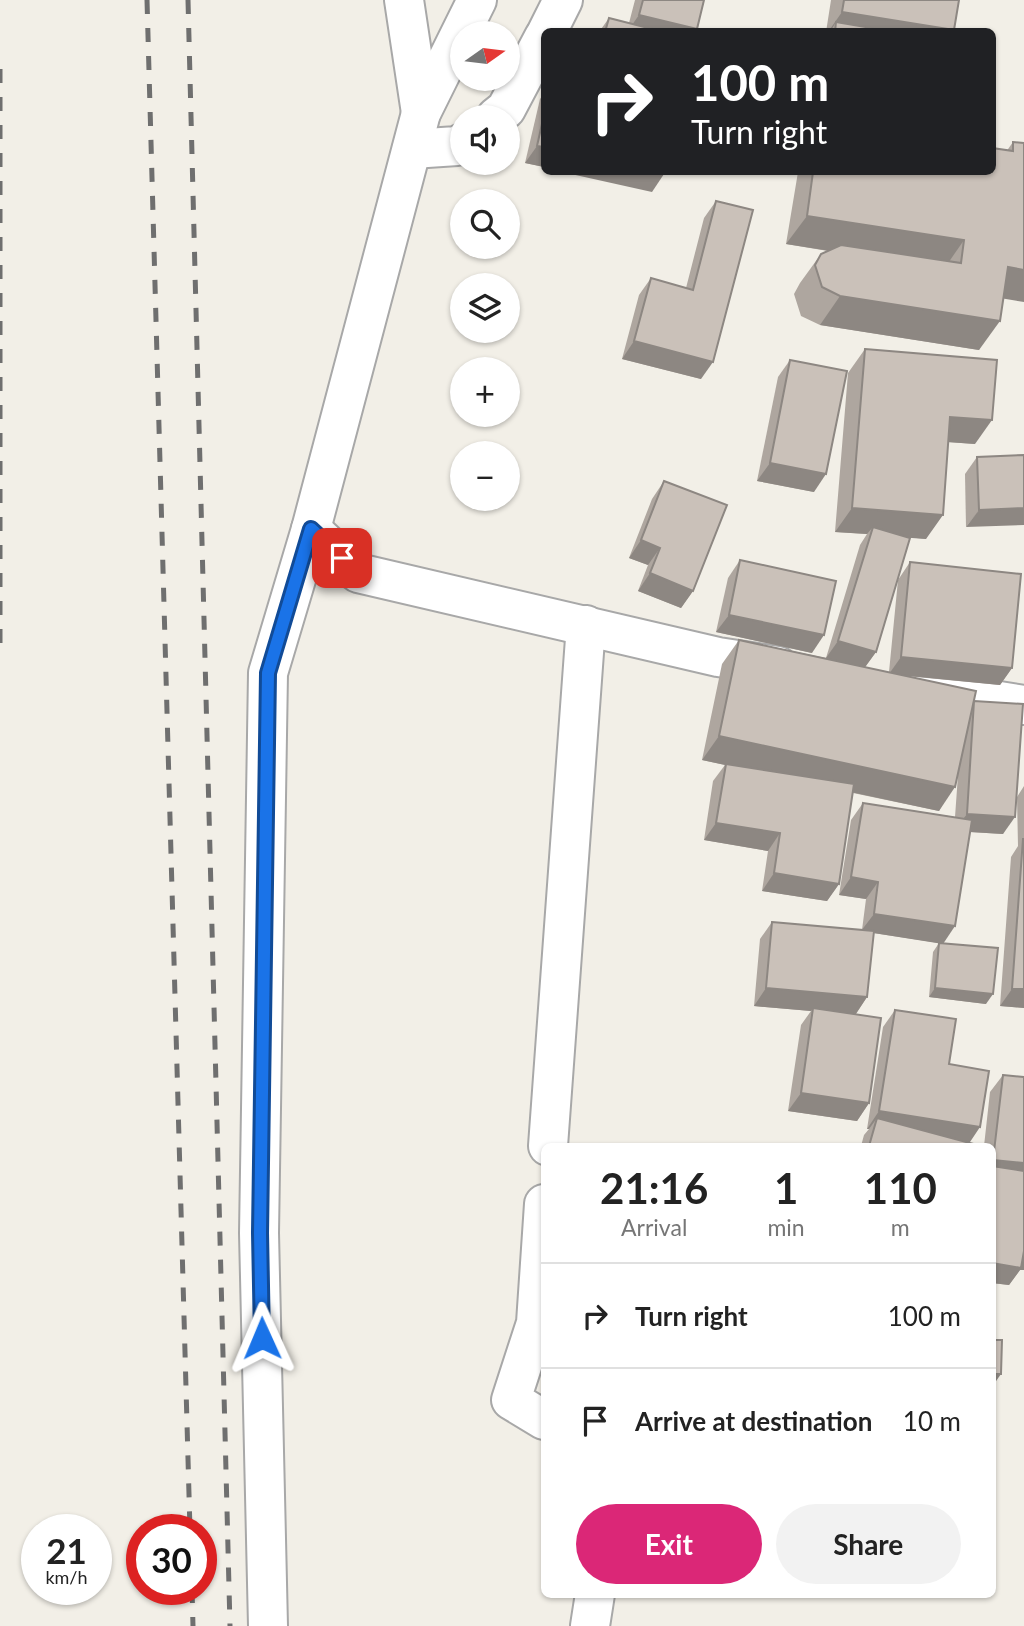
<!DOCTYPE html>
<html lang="en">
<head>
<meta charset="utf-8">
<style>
	:root { --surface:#fff; --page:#f2f2f2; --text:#222; --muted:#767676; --line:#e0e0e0; --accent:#db2777 }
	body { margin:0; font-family:Lato,sans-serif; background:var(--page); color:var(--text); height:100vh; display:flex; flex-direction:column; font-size:26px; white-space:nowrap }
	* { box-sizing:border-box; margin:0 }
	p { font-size:23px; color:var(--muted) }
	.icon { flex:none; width:38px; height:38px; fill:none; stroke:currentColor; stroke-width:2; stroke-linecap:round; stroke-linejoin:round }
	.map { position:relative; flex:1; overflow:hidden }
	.drawer { position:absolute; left:541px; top:1143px; width:455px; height:455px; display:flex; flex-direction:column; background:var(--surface); border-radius:10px; box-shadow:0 2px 5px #0004 }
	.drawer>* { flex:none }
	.banner { position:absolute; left:541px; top:28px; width:455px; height:147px; border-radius:10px; box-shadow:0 2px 5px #0004; background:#202124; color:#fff; overflow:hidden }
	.needle { width:46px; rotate:76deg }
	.buttons { position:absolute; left:450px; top:21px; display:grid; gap:14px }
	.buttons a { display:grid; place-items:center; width:70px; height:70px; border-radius:50%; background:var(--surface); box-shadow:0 2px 5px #0004; font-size:35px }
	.speed { position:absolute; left:21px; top:1514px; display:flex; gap:14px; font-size:35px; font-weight:700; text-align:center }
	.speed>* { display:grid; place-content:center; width:91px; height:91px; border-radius:50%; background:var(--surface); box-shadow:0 2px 5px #0004; line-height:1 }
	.speed small { font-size:18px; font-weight:400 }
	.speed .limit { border:10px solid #d22; background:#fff; color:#111 }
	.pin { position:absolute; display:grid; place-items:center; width:60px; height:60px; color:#fff; margin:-30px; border-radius:14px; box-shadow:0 4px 10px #0006 }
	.me { position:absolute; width:77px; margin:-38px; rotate:359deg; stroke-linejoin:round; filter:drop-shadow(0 0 5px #0008) }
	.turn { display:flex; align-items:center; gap:24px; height:147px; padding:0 35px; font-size:32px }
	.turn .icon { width:91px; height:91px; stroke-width:2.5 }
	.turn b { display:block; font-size:49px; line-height:60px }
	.eta { display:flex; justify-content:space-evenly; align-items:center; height:119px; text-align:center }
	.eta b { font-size:42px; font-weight:700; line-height:49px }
	.button { display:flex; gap:14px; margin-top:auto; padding:14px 35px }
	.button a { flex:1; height:80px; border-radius:42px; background:var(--accent); color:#fff; font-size:28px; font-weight:700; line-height:80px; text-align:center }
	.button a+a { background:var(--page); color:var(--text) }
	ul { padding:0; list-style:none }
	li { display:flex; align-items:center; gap:21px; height:105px; padding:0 35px; border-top:2px solid var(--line) }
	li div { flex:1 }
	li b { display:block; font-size:26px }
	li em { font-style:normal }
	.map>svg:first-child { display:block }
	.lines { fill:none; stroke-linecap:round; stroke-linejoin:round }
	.minor-casing { stroke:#a8a8a8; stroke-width:42 }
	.minor { stroke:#fff; stroke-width:38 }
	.rail { stroke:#6f6f6f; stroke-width:5; stroke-dasharray:14 14; stroke-linecap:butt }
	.wall { fill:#aea69f }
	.shaded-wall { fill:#8d8782 }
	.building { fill:#cac1b9; stroke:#8d8782; stroke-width:2 }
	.route-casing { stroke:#114b97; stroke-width:18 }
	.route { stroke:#1a73e8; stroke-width:12 }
</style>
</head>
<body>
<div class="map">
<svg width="1024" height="1626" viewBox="0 0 1024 1626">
	<rect width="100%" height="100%" fill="#f2efe7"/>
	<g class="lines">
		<defs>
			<g id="minor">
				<path d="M 404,0 L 421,113"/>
				<path d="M 547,32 L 563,0"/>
				<path d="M 496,117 L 506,109 L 544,37"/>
				<path d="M 412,149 L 457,146 L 462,143"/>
				<path d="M 311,529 L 358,573 L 718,657 L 778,666"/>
				<path d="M 924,689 L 1024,705"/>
				<path d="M 548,1146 L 586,625"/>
				<path d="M 544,1204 L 536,1323 L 511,1400 L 544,1420"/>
				<path d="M 268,1626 L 259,1233 L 268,673 L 311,529 L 421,113 L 477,0"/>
				<path d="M 590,1626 L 595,1594"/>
			</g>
		</defs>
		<!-- minor casing -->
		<use href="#minor" class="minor-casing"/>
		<!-- minor -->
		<use href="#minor" class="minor"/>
		<!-- rail -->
		<g class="rail">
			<path d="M 147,0 L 190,1530"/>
			<path d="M 188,0 L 230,1626"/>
			<path d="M 0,69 L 0,653"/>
			<path d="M 192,1589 L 193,1626"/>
		</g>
	</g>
	<!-- wall -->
	<g class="wall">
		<path d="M 635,0 L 704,0 L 697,29 L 695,32 L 599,32 L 609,18 L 629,23 Z"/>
		<path d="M 831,0 L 959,0 L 953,32 L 826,32 Z"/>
		<path d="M 544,93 L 544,167 L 525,163 L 540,99 Z"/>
		<path d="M 1013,142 L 1024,143 L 1003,299 L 979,350 L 820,325 L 801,316 L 794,294 L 800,283 L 821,254 L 828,251 L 786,244 L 798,172 L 992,172 Z"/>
		<path d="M 716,201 L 701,379 L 622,359 L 639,295 L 651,278 L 686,288 L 704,218 Z"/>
		<path d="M 865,349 L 975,444 L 948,442 L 926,539 L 907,537 L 876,652 L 865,667 L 889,672 L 898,580 L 910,562 L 1012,668 L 1000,685 L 906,676 L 974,701 L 1017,797 L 1024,786 L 1024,1008 L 1000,1006 L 1011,857 L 1018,846 L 1017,798 L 1003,834 L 970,832 L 943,943 L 986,1004 L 929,997 L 933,952 L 939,943 L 873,933 L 867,997 L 856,1014 L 869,1103 L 857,1121 L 788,1111 L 801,1025 L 811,1011 L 754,1006 L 760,939 L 772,922 L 862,930 L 866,899 L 839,895 L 851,820 L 863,803 L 955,817 L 958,775 L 939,811 L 853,793 L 839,884 L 827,901 L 762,891 L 768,851 L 704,840 L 713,781 L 725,765 L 702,760 L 722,664 L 739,640 L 826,658 L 860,545 L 867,534 L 835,532 L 848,373 Z"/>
		<path d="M 790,360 L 814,492 L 757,481 L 778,377 Z"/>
		<path d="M 1024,455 L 966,527 L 965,474 L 977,457 Z"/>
		<path d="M 664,481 L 693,591 L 681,608 L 638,591 L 648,565 L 629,558 L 652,499 Z"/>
		<path d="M 740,560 L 812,653 L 716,632 L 728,578 Z"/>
		<path d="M 895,1010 L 949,1064 L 969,1143 L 981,1146 L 861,1146 L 864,1135 L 869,1129 L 867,1129 L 883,1027 Z"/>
		<path d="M 1003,1075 L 1024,1077 L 1024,1270 L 1020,1270 L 1009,1285 L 992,1283 L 992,1146 L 984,1146 L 990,1092 Z"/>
	</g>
	<!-- shaded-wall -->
	<g class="shaded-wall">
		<path d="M 842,12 L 954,30 L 953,32 L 835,32 L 836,22 L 830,32 L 828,32 Z"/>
		<path d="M 639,15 L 697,29 L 695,32 L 627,32 Z"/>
		<path d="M 537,146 L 544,147 L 544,167 L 525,163 Z"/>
		<path d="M 562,172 L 652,172 L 664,174 L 652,192 Z"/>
		<path d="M 807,216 L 964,240 L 944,269 L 786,244 Z"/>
		<path d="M 1008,267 L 1024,270 L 1024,302 L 988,296 Z"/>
		<path d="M 840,296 L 1000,321 L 979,350 L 820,325 Z"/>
		<path d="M 634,341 L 713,362 L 701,379 L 622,359 Z"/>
		<path d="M 950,417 L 992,420 L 975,444 L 933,441 Z"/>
		<path d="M 770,463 L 826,474 L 814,492 L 757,481 Z"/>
		<path d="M 852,508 L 943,515 L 926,539 L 870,535 L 873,527 L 867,534 L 835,532 Z"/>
		<path d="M 1024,508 L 1024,525 L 966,527 L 979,510 Z"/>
		<path d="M 641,540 L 660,548 L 648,565 L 629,558 Z"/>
		<path d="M 650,573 L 693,591 L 681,608 L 638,591 Z"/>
		<path d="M 729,615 L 824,635 L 812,653 L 716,632 Z"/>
		<path d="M 838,641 L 876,652 L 863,670 L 826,658 Z"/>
		<path d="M 901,657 L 1012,668 L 1000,685 L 889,674 Z"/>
		<path d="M 719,736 L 955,787 L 939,811 L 702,760 Z"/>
		<path d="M 967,814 L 1015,817 L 1003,834 L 954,831 Z"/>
		<path d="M 716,823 L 780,833 L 768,851 L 704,840 Z"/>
		<path d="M 774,873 L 839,884 L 827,901 L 762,891 Z"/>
		<path d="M 851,877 L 878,882 L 866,899 L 839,895 Z"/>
		<path d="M 874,914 L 955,926 L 943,944 L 861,931 Z"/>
		<path d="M 766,988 L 867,997 L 855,1015 L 813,1008 L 811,1011 L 754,1006 Z"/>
		<path d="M 935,988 L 993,994 L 986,1004 L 929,997 Z"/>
		<path d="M 1012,989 L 1024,989 L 1024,1008 L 1000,1006 Z"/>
		<path d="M 801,1093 L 869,1103 L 857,1121 L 788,1111 Z"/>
		<path d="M 879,1111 L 980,1127 L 968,1145 L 877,1118 L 869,1129 L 867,1129 Z"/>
		<path d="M 993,1160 L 1024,1163 L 1024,1182 L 992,1178 Z"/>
		<path d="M 1024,1251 L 1024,1270 L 1020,1270 L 1009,1285 L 992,1283 L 992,1263 Z"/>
		<path d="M 992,1374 L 1001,1374 L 994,1384 L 992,1384 Z"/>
	</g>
	<!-- building -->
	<g class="building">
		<path d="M 643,0 L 704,0 L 697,29 L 639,15 Z"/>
		<path d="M 844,0 L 959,0 L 954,30 L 842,12 Z"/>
		<path d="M 609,18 L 664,32 L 605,32 Z"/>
		<path d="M 836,22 L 895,32 L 835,32 Z"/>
		<path d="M 544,115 L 544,147 L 537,146 Z"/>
		<path d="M 1013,142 L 1024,143 L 1024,270 L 1008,267 L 1000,321 L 840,296 L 822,287 L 815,265 L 821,254 L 841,245 L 961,263 L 964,240 L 807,216 L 813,172 L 992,172 L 992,148 L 1013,151 Z"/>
		<path d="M 652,172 L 665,172 L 664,174 Z"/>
		<path d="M 716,201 L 753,210 L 713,362 L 634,341 L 651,278 L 693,290 Z"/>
		<path d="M 865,349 L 997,360 L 992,420 L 950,417 L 943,515 L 852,508 Z"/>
		<path d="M 790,360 L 847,371 L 826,474 L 770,463 Z"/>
		<path d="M 1024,455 L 1024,508 L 979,510 L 977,457 Z"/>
		<path d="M 664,481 L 727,505 L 693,591 L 650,573 L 660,548 L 641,540 Z"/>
		<path d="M 873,527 L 910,538 L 876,652 L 838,641 Z"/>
		<path d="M 740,560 L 836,581 L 824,635 L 729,615 Z"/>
		<path d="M 910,562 L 1021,574 L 1012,668 L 901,657 Z"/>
		<path d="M 739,640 L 976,691 L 955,787 L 719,736 Z"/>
		<path d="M 974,701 L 1023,704 L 1015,817 L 967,814 Z"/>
		<path d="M 726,764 L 854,784 L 839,884 L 774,873 L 780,833 L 716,823 Z"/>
		<path d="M 863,803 L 972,820 L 955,926 L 874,914 L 878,882 L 851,877 Z"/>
		<path d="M 1023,839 L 1024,839 L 1024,989 L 1012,989 Z"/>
		<path d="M 772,922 L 874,931 L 867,997 L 766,988 Z"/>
		<path d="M 939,943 L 998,948 L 993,994 L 935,988 Z"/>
		<path d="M 813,1008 L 881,1018 L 869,1103 L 801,1093 Z"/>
		<path d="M 895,1010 L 956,1019 L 949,1064 L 989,1071 L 980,1127 L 879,1111 Z"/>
		<path d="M 1003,1075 L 1024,1077 L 1024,1163 L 993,1160 Z"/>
		<path d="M 877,1118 L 981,1146 L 869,1146 Z"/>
		<path d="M 992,1166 L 1024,1171 L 1024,1251 L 1021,1268 L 992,1263 Z"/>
		<path d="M 992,1340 L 1002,1340 L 1001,1374 L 992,1374 Z"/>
	</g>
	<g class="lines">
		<defs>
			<path id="route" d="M 262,1338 L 260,1233 L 268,673 L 311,529 L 342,558"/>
		</defs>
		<!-- route casing -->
		<use href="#route" class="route-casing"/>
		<!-- route -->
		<use href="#route" class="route"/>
	</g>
</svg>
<div class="buttons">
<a><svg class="needle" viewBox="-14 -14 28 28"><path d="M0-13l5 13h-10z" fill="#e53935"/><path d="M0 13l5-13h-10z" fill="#767676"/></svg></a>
<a><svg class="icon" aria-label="sound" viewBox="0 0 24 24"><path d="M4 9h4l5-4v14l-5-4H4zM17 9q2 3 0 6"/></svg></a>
<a><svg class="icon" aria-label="search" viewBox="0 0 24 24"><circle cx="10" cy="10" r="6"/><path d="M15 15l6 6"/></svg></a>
<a><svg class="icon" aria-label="layers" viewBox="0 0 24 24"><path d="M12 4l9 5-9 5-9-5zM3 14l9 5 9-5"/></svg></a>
<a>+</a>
<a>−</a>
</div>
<div class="speed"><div>21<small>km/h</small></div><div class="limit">30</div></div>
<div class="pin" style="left:342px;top:558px;background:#d93025"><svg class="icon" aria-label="arrive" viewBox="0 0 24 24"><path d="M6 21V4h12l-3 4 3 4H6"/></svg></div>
<svg class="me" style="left:262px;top:1338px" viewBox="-20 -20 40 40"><path d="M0-17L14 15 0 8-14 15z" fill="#1a73e8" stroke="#fff" stroke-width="4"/></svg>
<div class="banner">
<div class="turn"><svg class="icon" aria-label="right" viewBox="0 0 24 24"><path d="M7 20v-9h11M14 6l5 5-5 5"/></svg><div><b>100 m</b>Turn right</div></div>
</div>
<section class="drawer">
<div class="eta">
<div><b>21:16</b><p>Arrival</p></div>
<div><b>1</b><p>min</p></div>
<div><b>110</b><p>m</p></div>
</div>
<ul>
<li><svg class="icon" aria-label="right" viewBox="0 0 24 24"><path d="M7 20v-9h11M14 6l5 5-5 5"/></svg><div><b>Turn right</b></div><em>100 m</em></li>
<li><svg class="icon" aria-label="arrive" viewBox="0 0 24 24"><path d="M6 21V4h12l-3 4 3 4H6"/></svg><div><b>Arrive at destination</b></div><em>10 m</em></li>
</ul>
<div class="button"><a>Exit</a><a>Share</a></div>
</section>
</div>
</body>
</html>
